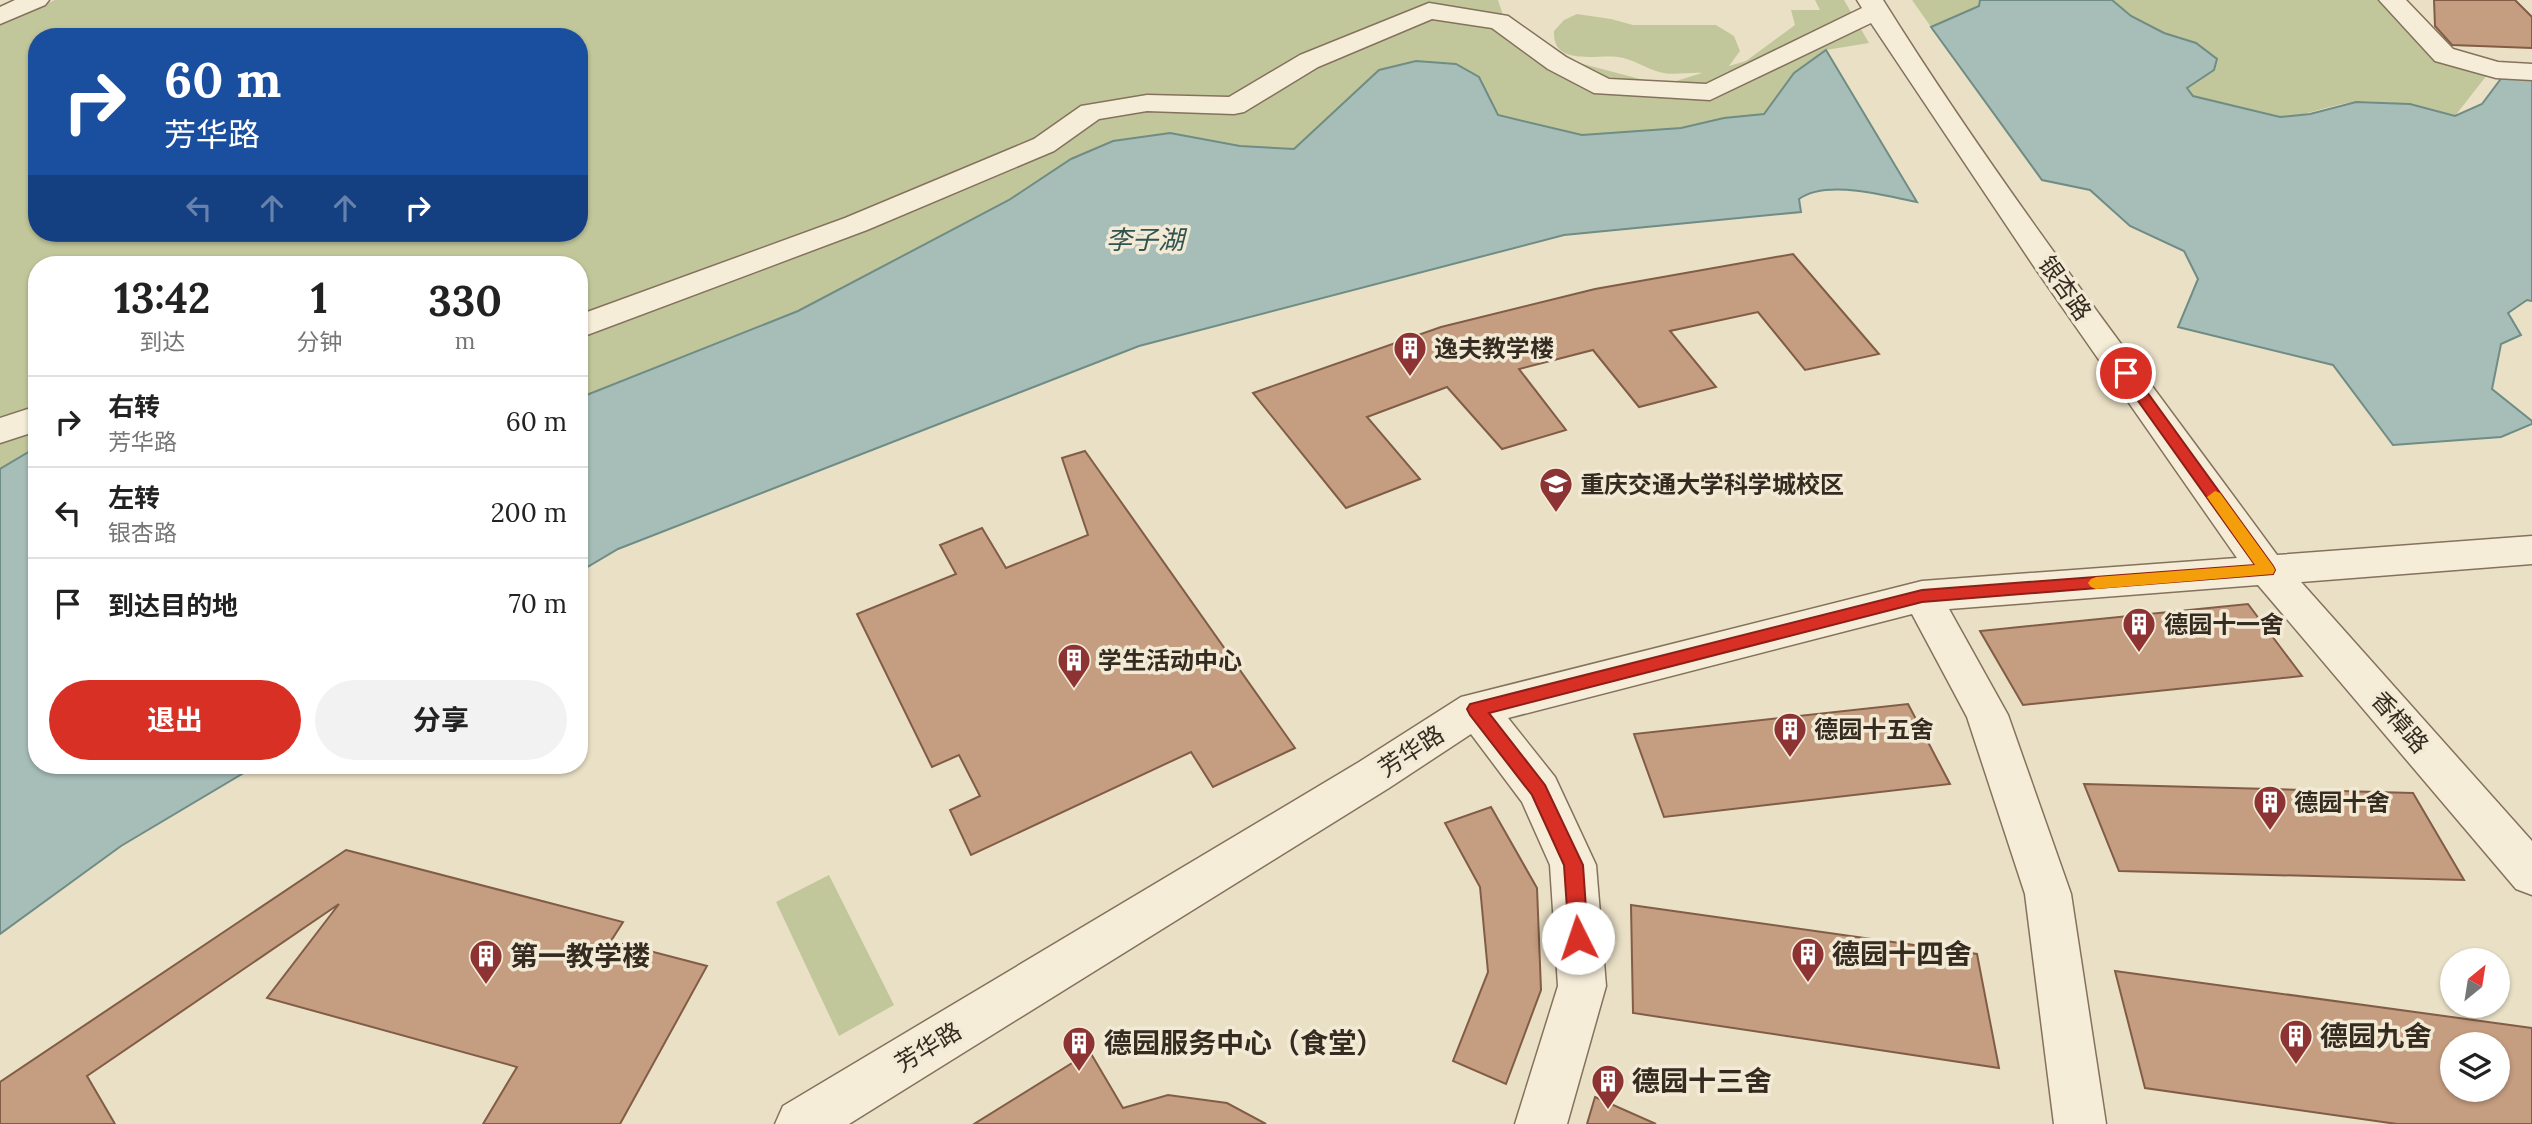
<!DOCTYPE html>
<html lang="zh">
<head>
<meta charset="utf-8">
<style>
	:root { --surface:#fff; --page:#f2f2f2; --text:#222; --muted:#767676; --line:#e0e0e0; --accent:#d93025 }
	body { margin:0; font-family:Lora,"Noto Sans SC",serif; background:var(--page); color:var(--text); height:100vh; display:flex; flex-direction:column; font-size:26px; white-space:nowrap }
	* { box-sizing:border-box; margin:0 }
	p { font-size:23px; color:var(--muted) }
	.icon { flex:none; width:38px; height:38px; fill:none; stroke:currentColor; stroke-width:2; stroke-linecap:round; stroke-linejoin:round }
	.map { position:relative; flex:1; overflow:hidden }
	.details { position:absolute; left:28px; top:256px; width:560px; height:518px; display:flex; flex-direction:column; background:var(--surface); border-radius:28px; box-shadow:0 2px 5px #0004 }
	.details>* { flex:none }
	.hud { position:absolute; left:28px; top:28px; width:560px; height:214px; border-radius:28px; box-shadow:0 2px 5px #0004; background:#1a4fa0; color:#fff; overflow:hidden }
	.needle { width:46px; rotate:30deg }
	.fabs { position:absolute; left:2440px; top:948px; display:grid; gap:14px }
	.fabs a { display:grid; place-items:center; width:70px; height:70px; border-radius:50%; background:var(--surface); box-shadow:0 2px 5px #0004; font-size:35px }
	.pin { position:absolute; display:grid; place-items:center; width:60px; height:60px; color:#fff; margin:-30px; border:4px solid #fff; border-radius:50%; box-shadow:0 2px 7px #0007 }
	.me { position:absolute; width:77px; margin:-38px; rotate:356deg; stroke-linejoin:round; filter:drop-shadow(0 0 5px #0008) }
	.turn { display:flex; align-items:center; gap:24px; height:147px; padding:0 21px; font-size:32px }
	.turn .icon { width:91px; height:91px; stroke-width:2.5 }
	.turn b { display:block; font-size:49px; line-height:60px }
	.lanes { display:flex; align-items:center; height:66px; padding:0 21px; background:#0003; justify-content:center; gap:35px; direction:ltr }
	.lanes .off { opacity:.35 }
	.eta { display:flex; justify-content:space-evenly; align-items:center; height:119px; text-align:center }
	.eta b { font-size:42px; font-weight:700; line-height:49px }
	.button { display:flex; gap:14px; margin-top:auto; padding:14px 21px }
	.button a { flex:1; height:80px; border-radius:42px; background:var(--accent); color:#fff; font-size:28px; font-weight:700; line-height:80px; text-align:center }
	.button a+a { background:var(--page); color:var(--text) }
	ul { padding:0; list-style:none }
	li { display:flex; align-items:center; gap:21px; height:91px; padding:0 21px; border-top:2px solid var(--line) }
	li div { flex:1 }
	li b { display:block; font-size:26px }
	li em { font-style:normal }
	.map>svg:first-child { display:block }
	.green { fill:#c2c79b; fill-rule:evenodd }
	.water { fill:#a7beb8; stroke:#6f8c85; stroke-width:2 }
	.building { fill:#c59d80; stroke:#815d46; stroke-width:2; fill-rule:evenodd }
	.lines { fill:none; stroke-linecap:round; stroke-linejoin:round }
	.minor-casing { stroke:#84725d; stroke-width:3 }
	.minor { fill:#f6edd9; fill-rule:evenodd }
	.route { fill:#d93025; stroke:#8d1f18; stroke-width:2 }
	.slow { fill:#f59e0b }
	.labels { text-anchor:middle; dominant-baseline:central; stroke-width:7; stroke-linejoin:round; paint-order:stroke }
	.street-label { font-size:24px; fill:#352b20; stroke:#f2ead5 }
	.poi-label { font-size:24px; font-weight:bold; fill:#352b20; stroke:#f2ead5; text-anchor:start }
	.water-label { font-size:26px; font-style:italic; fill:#315452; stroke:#f2ead5 }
	.near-poi-label { font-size:28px; font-weight:bold; fill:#352b20; stroke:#f2ead5; text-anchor:start }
</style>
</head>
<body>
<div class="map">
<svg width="2532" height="1124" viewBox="0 0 2532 1124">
	<rect width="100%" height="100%" fill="#eae0c6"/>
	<!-- green -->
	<g class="green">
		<path d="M 55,0 L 1498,0 L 1503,15 L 1579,63 L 1663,85 L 1702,73 C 1689,72 1672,76 1659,72 C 1645,68 1633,59 1618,57 C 1596,54 1552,67 1554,31 L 1564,20 L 1577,14 L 1611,19 L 1633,25 L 1716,25 L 1734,36 L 1740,51 L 1729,66 L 1746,61 L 1795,25 L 1791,10 L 1820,10 L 1815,0 L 1844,0 L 1869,43 L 1826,50 L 1794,73 L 1764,114 L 1724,118 L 1681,128 L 1581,135 L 1498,115 L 1479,77 L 1456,64 L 1379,70 L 1294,149 L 1240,146 L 1170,133 L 1071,159 L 1009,200 L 798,311 L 579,398 L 579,264 L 37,264 L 37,447 L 0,469 L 0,24 ZM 37,37 L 579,37 L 579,233 L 37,233 Z"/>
		<path d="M 1912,0 L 1980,0 L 1979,6 L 1931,27 Z"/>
		<path d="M 2112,0 L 2384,0 L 2487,75 L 2455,116 C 2423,107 2392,100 2358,102 C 2331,103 2306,118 2278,116 C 2250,115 2221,103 2193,96 L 2187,89 L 2214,70 L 2196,43 L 2164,33 L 2131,16 Z"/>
		<path d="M 829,875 L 894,1005 L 839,1036 L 776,902 Z"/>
	</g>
	<!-- water -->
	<g class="water">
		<path d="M 1980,0 L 2112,0 L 2131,16 L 2164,33 L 2196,43 L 2217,59 L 2214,70 L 2187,88 L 2193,96 L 2280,117 L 2310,114 L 2356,102 L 2410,104 L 2455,116 L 2482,104 L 2503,76 L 2532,75 L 2532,301 L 2527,300 L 2508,313 L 2521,335 L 2501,344 L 2492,389 L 2532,421 L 2532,424 L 2501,437 L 2393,445 L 2333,365 L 2178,327 L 2198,279 L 2184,251 L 2130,226 L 2090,190 L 2042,180 L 1931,27 L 1979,6 Z"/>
		<path d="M 1826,50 L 1917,202 C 1885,196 1827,179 1799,199 L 1801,212 L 1564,235 L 1139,346 L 618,549 L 579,572 L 579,398 L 798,311 L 1009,200 L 1071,159 L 1113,141 L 1170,133 L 1240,146 L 1294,149 L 1379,70 L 1416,61 L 1456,64 L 1479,77 L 1498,115 L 1582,135 L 1681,128 L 1724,118 L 1764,114 L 1794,73 Z"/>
		<path d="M 37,447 L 37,765 L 257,765 L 121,846 L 0,934 L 0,469 Z"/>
	</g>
	<!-- building -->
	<g class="building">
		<path d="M 2434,0 L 2515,0 L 2532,17 L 2532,48 L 2452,45 L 2435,26 Z"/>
		<path d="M 1793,254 L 1879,354 L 1805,370 L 1758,312 L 1670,331 L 1716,387 L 1639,407 L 1593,350 L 1519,369 L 1566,430 L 1502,449 L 1447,387 L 1367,417 L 1420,479 L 1346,508 L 1253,393 L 1441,327 L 1595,289 Z"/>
		<path d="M 1085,451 L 1295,748 L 1213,787 L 1191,752 L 971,855 L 950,810 L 980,796 L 959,755 L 932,767 L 857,614 L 956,574 L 940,545 L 982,528 L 1006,568 L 1088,535 L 1062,458 Z"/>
		<path d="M 2248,604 L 2302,676 L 2023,705 L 1980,631 Z"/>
		<path d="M 1908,704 L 1950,784 L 1664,817 L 1634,734 Z"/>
		<path d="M 2084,784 L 2413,793 L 2464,880 L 2119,871 Z"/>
		<path d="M 1491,807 L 1537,888 L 1541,990 L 1506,1084 L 1453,1061 L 1488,972 L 1480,887 L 1445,823 Z"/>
		<path d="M 346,850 L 623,922 L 611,941 L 707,966 L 620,1124 L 483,1124 L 517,1067 L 267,998 L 339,904 L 87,1076 L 115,1124 L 0,1124 L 0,1082 Z"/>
		<path d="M 1631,905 L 1977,954 L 1999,1068 L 1633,1013 Z"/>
		<path d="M 2115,971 L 2532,1028 L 2532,1124 L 2397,1124 L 2145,1088 ZM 2452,1045 L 2497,1045 L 2497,1090 L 2452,1090 Z"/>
		<path d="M 1090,1052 L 1123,1108 L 1168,1095 L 1227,1103 L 1266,1124 L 974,1124 Z"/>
		<path d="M 1595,1097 L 1656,1124 L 1587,1124 Z"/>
	</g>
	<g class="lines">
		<defs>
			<g id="minor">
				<path d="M 15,0 L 49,0 L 45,5 L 0,24 L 0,7 Z"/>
				<path d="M 1857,0 L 1883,0 C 2003,192 2143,372 2277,555 L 2532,536 L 2532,564 L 2301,582 L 2532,841 L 2532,895 L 2516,889 L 2258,585 L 1949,609 L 2008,715 L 2071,894 L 2106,1124 L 2054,1124 L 2025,894 L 1967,717 L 1912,614 L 1508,718 L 1555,777 L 1596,865 L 1606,986 L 1567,1124 L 1515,1124 L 1558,986 L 1550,865 L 1522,802 L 1471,734 L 1389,788 L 849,1124 L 775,1124 L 783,1106 L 1359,762 L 1461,697 L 1922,581 L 2237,558 L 2037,271 L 1871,23 L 1710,100 L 1594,93 L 1548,69 L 1492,28 L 1432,19 L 1318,67 L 1244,112 L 1234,114 L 1147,111 L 1099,119 L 1054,151 L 867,230 L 579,338 L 579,315 L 845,218 L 1034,139 L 1081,106 L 1147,95 L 1229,97 L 1300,55 L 1429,3 L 1508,16 L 1566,57 L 1609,79 L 1706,84 L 1862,8 Z"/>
				<path d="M 2379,0 L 2406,0 L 2453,49 L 2498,62 L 2532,64 L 2532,80 L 2496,78 L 2435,61 Z"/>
				<path d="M 37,406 L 37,431 L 0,443 L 0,418 Z"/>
			</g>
		</defs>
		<!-- minor casing -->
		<use href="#minor" class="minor-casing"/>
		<!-- minor -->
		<use href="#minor" class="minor"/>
	</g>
	<!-- route -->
	<path class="route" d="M 2126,369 L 2131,370 L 2273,566 L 2275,570 L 2273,574 L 1922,602 L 1489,713 L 1545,785 L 1583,865 L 1588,938 L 1585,944 L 1578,947 L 1572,944 L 1569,938 L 1564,865 L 1532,795 L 1470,715 L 1467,709 L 1470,704 L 1922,590 L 2255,565 L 2121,377 L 2119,373 Z"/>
	<!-- slow -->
	<path class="slow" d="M 2215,491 L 2220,493 L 2273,566 L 2275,570 L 2273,574 L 2096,589 L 2091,587 L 2088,583 L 2091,579 L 2096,577 L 2255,565 L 2207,497 Z"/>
	<!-- icons -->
	<defs>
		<symbol id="building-pin" viewBox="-11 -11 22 30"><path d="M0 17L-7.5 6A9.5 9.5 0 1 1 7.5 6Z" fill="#8d3333" stroke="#f2ead5"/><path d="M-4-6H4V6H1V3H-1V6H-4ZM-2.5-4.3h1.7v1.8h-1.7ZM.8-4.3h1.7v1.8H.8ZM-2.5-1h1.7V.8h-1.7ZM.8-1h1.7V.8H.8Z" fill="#fff"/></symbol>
		<symbol id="university-pin" viewBox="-11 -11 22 30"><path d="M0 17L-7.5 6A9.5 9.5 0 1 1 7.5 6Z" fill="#8d3333" stroke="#f2ead5"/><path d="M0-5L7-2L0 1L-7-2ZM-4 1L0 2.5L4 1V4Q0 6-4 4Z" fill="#fff"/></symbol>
	</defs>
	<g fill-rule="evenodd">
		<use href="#building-pin" x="1391" y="329" width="38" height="52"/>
		<use href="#university-pin" x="1537" y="465" width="38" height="52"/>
		<use href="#building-pin" x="2120" y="605" width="38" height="52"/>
		<use href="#building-pin" x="1055" y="641" width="38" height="52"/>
		<use href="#building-pin" x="1771" y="710" width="38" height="52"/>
		<use href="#building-pin" x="2251" y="783" width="38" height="52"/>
		<use href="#building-pin" x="1789" y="935" width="38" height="52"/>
		<use href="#building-pin" x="467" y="937" width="38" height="52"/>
		<use href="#building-pin" x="2277" y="1017" width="38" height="52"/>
		<use href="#building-pin" x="1060" y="1024" width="38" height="52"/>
		<use href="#building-pin" x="1589" y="1062" width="38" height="52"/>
	</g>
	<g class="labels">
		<!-- street labels -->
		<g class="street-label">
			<text transform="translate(2065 288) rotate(55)">银杏路</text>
			<text transform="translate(2400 722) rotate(49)">香樟路</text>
			<text transform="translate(1411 751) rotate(-33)">芳华路</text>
			<text transform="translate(928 1047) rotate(-31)">芳华路</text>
		</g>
		<!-- poi labels -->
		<g class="poi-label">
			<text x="1434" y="348">逸夫教学楼</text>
			<text x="1580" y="484">重庆交通大学科学城校区</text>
			<text x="2164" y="624">德园十一舍</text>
			<text x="1098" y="660">学生活动中心</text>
			<text x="1814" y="729">德园十五舍</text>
			<text x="2294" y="802">德园十舍</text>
		</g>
		<!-- water labels -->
		<g class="water-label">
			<text x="1145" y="239">李子湖</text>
		</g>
		<!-- near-poi labels -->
		<g class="near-poi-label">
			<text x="1832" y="954">德园十四舍</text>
			<text x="510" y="956">第一教学楼</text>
			<text x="2320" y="1036">德园九舍</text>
			<text x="1104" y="1043">德园服务中心（食堂）</text>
			<text x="1632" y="1081">德园十三舍</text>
		</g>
	</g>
</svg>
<div class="fabs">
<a><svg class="needle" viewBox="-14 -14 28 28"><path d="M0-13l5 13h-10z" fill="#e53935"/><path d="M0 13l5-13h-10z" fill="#767676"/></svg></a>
<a><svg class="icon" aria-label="layers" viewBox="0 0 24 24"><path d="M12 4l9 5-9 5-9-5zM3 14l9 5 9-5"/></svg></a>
</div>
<div class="pin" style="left:2126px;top:373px;background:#d93025"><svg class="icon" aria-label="arrive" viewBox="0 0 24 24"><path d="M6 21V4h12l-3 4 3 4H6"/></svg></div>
<svg class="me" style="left:1578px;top:938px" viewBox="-20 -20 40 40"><circle r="19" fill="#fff"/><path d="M0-13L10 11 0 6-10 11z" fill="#d93025"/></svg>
<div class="hud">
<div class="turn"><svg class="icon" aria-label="right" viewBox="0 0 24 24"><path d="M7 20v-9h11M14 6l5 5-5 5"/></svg><div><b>60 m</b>芳华路</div></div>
<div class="lanes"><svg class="icon off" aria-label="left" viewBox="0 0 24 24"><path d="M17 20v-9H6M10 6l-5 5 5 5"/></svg><svg class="icon off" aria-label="ahead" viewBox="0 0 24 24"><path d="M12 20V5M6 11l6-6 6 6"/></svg><svg class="icon off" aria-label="ahead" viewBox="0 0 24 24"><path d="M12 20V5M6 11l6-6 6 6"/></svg><svg class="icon" aria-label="right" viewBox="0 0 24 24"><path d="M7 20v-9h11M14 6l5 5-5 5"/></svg></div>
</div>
<section class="details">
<div class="eta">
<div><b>13:42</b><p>到达</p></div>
<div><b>1</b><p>分钟</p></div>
<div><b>330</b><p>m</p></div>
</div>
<ul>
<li><svg class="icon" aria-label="right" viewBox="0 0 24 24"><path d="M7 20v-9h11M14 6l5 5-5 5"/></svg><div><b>右转</b><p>芳华路</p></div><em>60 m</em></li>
<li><svg class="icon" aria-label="left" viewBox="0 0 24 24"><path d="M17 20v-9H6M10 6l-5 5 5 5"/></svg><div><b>左转</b><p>银杏路</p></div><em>200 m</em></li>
<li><svg class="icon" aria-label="arrive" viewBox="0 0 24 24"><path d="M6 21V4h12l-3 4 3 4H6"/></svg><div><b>到达目的地</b></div><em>70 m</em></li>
</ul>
<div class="button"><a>退出</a><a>分享</a></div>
</section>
</div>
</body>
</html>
